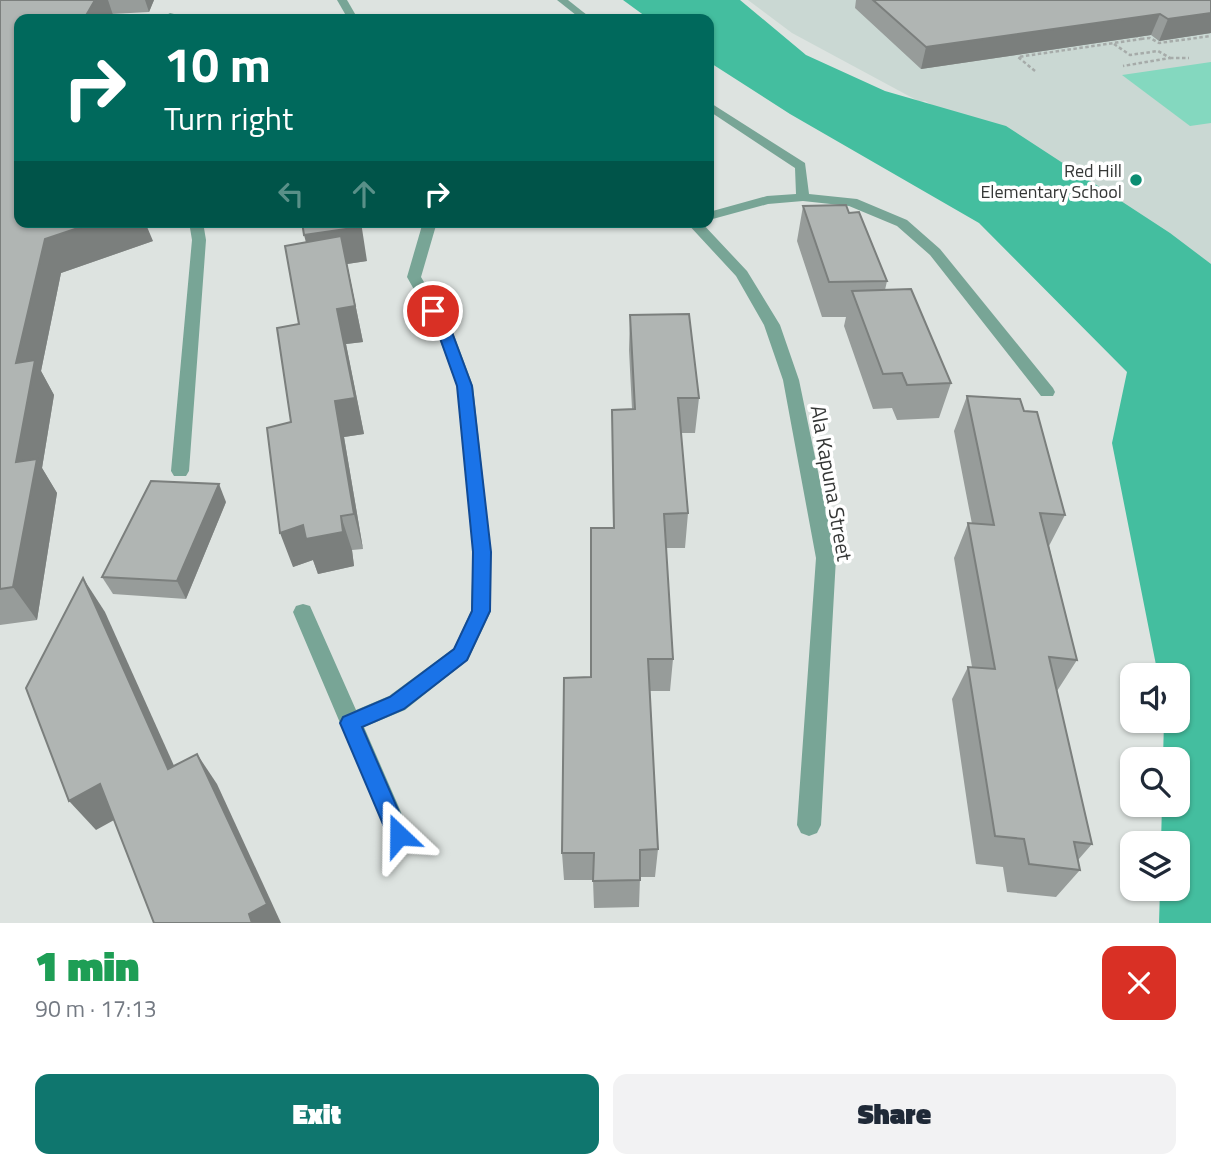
<!DOCTYPE html>
<html lang="en">
<head>
<meta charset="utf-8">
<style>
	:root { --surface:#fff; --page:#f2f2f3; --text:#1f2937; --muted:#747a83; --accent:#0f766e }
	body { margin:0; font-family:"Titillium Web",sans-serif; background:var(--page); color:var(--text); height:100vh; display:flex; flex-direction:column; font-size:26px; white-space:nowrap }
	* { box-sizing:border-box; margin:0 }
	p { font-size:23px; color:var(--muted) }
	.icon { flex:none; width:38px; height:38px; fill:none; stroke:currentColor; stroke-width:2; stroke-linecap:round; stroke-linejoin:round }
	.map { position:relative; height:923px; overflow:hidden }
	.sheet { display:flex; flex-direction:column; background:var(--surface); flex:1 }
	.sheet>* { flex:none }
	.guide { position:absolute; left:14px; top:14px; width:700px; height:214px; border-radius:14px; box-shadow:0 2px 5px #0004; background:#00695c; color:#fff; overflow:hidden }
	.fabs { position:absolute; left:1120px; top:663px; display:grid; gap:14px }
	.fabs a { display:grid; place-items:center; width:70px; height:70px; border-radius:14px; background:var(--surface); box-shadow:0 2px 5px #0004; font-size:35px }
	.pin { position:absolute; display:grid; place-items:center; width:60px; height:60px; color:#fff; margin:-30px; border:4px solid #fff; border-radius:50%; box-shadow:0 2px 7px #0007 }
	.me { position:absolute; width:77px; margin:-38px; rotate:337deg; stroke-linejoin:round; filter:drop-shadow(0 0 5px #0008) }
	.turn { display:flex; align-items:center; gap:24px; height:147px; padding:0 35px; font-size:32px }
	.turn .icon { width:91px; height:91px; stroke-width:2.5 }
	.turn b { display:block; font-size:49px; line-height:60px }
	.lanes { display:flex; align-items:center; height:66px; padding:0 35px; background:#0003; justify-content:center; gap:35px; direction:ltr }
	.lanes .off { opacity:.35 }
	.round { display:grid; place-items:center; flex:none; width:74px; height:74px; border-radius:14px; background:var(--page) }
	.summary { display:flex; align-items:center; justify-content:space-between; height:119px; padding:0 35px }
	h1 { font-size:42px; font-weight:800; line-height:52px; color:#1e9e55 }
	.cta { display:flex; gap:14px; margin-top:auto; padding:14px 35px }
	.cta a { flex:1; height:80px; border-radius:14px; background:var(--accent); color:#fff; font-size:28px; font-weight:800; line-height:80px; text-align:center }
	.cta a+a { background:var(--page); color:var(--text) }
	.map>svg:first-child { display:block }
	.built { fill:#cad8d3 }
	.green { fill:#84d8bf }
	.forest { fill:#44be9f }
	.lines { fill:none; stroke-linecap:round; stroke-linejoin:round }
	.path { stroke:#a6aba9; stroke-width:2.5; stroke-dasharray:3.5 2.5; stroke-linecap:butt }
	.minor { fill:#78a596; fill-rule:evenodd }
	.wall { fill:#979c9a }
	.shaded-wall { fill:#7b7f7d }
	.building { fill:#b0b5b3; stroke:#7b7f7d; stroke-width:2 }
	.route { fill:#1a73e8; stroke:#114b97; stroke-width:2 }
	.poi-dot { fill:#0b8d72; stroke:#fff; stroke-width:2.5 }
	.labels { text-anchor:middle; dominant-baseline:central; stroke-width:7; stroke-linejoin:round; paint-order:stroke }
	.far-poi-label { font-size:18px; fill:#353736; stroke:#fff; text-anchor:end }
	.street-label { font-size:21px; fill:#353736; stroke:#fff }
</style>
</head>
<body>
<div class="map">
<svg width="1211" height="923" viewBox="0 0 1211 923">
	<rect width="100%" height="100%" fill="#dde3e0"/>
	<!-- built -->
	<path class="built" d="M 748,0 L 1211,0 L 1211,273 L 1195,257 L 925,101 L 920,102 L 792,33 Z"/>
	<!-- green -->
	<path class="green" d="M 1211,62 L 1211,123 L 1190,126 L 1122,75 Z"/>
	<!-- forest -->
	<path class="forest" d="M 623,0 L 740,0 L 806,55 L 885,91 L 1006,126 L 1170,233 L 1211,264 L 1211,923 L 1159,923 L 1160,889 L 1178,889 L 1178,844 L 1161,843 L 1162,805 L 1178,805 L 1178,760 L 1163,759 L 1164,721 L 1178,721 L 1178,676 L 1158,675 L 1112,443 L 1127,372 L 979,223 L 790,114 L 709,62 L 709,19 L 649,19 Z"/>
	<g class="lines">
		<!-- path -->
		<g class="path">
			<path d="M 1141,39 L 1150,38 L 1159,43 L 1211,36"/>
			<path d="M 1114,44 L 1130,55 L 1158,51 L 1170,58 L 1123,66"/>
			<path d="M 1170,58 L 1189,58"/>
			<path d="M 1035,71 L 1018,57 L 1141,39 L 1135,35"/>
		</g>
		<!-- minor -->
		<g class="minor">
			<path d="M 337,0 L 347,0 L 358,19 L 348,19 Z"/>
			<path d="M 557,0 L 568,0 L 592,19 L 581,19 Z"/>
			<path d="M 170,13 L 174,14 L 176,19 L 166,19 L 165,16 Z"/>
			<path d="M 709,102 L 805,163 L 809,194 L 857,199 L 907,220 L 940,249 L 1053,388 L 1055,392 L 1053,396 L 1041,396 L 930,255 L 897,226 L 849,206 L 803,201 L 768,204 L 709,220 L 709,212 L 767,196 L 796,194 L 795,168 L 709,111 Z"/>
			<path d="M 189,222 L 203,222 L 206,240 L 189,471 L 186,476 L 174,476 L 171,471 L 192,240 Z"/>
			<path d="M 423,222 L 437,222 L 421,277 L 451,327 L 473,386 L 491,552 L 491,611 L 468,660 L 405,710 L 364,727 L 411,835 L 407,843 L 399,847 L 391,843 L 293,612 L 296,606 L 303,604 L 310,606 L 356,710 L 389,696 L 454,648 L 471,611 L 473,552 L 457,386 L 435,327 L 407,277 Z"/>
			<path d="M 686,222 L 701,222 L 747,271 L 780,325 L 799,380 L 836,558 L 821,825 L 817,833 L 809,836 L 801,833 L 797,825 L 816,558 L 783,380 L 764,325 L 736,276 Z"/>
		</g>
	</g>
	<!-- wall -->
	<g class="wall">
		<path d="M 0,0 L 154,0 L 149,12 L 19,19 L 19,222 L 153,241 L 61,273 L 41,371 L 54,395 L 42,468 L 57,493 L 37,620 L 0,625 Z"/>
		<path d="M 856,0 L 1211,0 L 1211,33 L 1159,41 L 1151,35 L 921,69 L 855,8 Z"/>
		<path d="M 803,206 L 849,213 L 887,281 L 885,290 L 951,383 L 939,418 L 897,420 L 892,408 L 873,409 L 844,326 L 846,317 L 822,317 L 797,241 Z"/>
		<path d="M 285,246 L 367,261 L 347,264 L 363,342 L 346,344 L 364,434 L 344,437 L 363,549 L 352,550 L 354,566 L 318,574 L 313,560 L 293,567 L 299,324 Z"/>
		<path d="M 630,315 L 699,398 L 695,433 L 681,433 L 688,513 L 685,548 L 666,548 L 673,659 L 670,691 L 650,691 L 658,849 L 655,877 L 640,877 L 639,907 L 594,908 L 593,880 L 564,880 L 562,853 L 591,677 L 613,528 L 612,410 L 632,409 L 629,350 Z"/>
		<path d="M 967,396 L 1024,411 L 1065,515 L 1049,546 L 1077,660 L 1057,691 L 1092,844 L 1078,860 L 1080,870 L 1056,897 L 1007,892 L 1003,867 L 976,864 L 952,699 L 968,667 L 972,667 L 954,558 L 968,523 L 972,524 L 954,431 Z"/>
		<path d="M 226,502 L 186,599 L 113,594 L 102,577 Z"/>
	</g>
	<!-- shaded-wall -->
	<g class="shaded-wall">
		<path d="M 95,0 L 108,0 L 113,15 L 111,19 L 84,19 Z"/>
		<path d="M 145,0 L 154,0 L 149,12 Z"/>
		<path d="M 1211,13 L 1211,33 L 1159,41 L 1168,19 Z"/>
		<path d="M 1160,14 L 1151,35 L 921,69 L 926,47 Z"/>
		<path d="M 96,222 L 145,222 L 153,241 L 61,273 L 41,371 L 54,395 L 42,468 L 57,493 L 37,620 L 13,587 L 16,462 L 16,363 L 45,239 Z"/>
		<path d="M 361,222 L 367,261 L 347,264 L 363,342 L 346,344 L 364,434 L 344,437 L 363,549 L 354,514 L 313,269 L 304,235 Z"/>
		<path d="M 219,484 L 226,502 L 186,599 L 177,581 Z"/>
		<path d="M 341,516 L 352,550 L 354,566 L 318,574 L 313,560 L 293,567 L 280,533 L 303,525 Z"/>
		<path d="M 83,578 L 105,612 L 189,799 L 168,769 Z"/>
		<path d="M 197,754 L 217,784 L 281,923 L 252,923 Z"/>
		<path d="M 100,784 L 125,814 L 96,830 L 69,801 Z"/>
	</g>
	<!-- building -->
	<g class="building">
		<path d="M 0,0 L 95,0 L 84,19 L 19,19 L 19,222 L 96,222 L 45,239 L 16,363 L 35,360 L 16,462 L 37,459 L 13,587 L 0,589 Z"/>
		<path d="M 873,0 L 1211,0 L 1211,13 L 1168,19 L 1160,14 L 926,47 Z"/>
		<path d="M 846,205 L 849,213 L 859,212 L 887,281 L 829,282 L 803,206 Z"/>
		<path d="M 302,222 L 359,222 L 360,227 L 304,235 Z"/>
		<path d="M 341,236 L 355,306 L 337,309 L 355,398 L 335,401 L 354,514 L 341,516 L 343,532 L 306,539 L 303,525 L 280,533 L 267,428 L 291,422 L 277,328 L 299,324 L 285,246 Z"/>
		<path d="M 911,289 L 951,383 L 907,385 L 902,373 L 883,374 L 852,291 Z"/>
		<path d="M 689,314 L 699,398 L 678,398 L 688,513 L 664,514 L 673,659 L 648,659 L 658,849 L 640,850 L 640,880 L 593,881 L 594,853 L 562,853 L 564,678 L 591,677 L 591,528 L 614,528 L 612,410 L 635,409 L 630,315 Z"/>
		<path d="M 967,396 L 1020,399 L 1024,411 L 1037,412 L 1065,515 L 1040,513 L 1077,660 L 1049,657 L 1092,844 L 1074,842 L 1080,870 L 1029,864 L 1024,839 L 995,836 L 968,667 L 995,669 L 968,523 L 994,525 Z"/>
		<path d="M 151,481 L 219,484 L 177,581 L 102,577 Z"/>
		<path d="M 83,578 L 168,769 L 197,754 L 267,904 L 249,914 L 252,923 L 154,923 L 100,784 L 69,801 L 26,688 Z"/>
	</g>
	<!-- route -->
	<path class="route" d="M 433,306 L 438,308 L 450,327 L 472,386 L 491,552 L 490,611 L 467,660 L 404,709 L 362,727 L 409,835 L 406,843 L 399,846 L 391,843 L 340,723 L 343,717 L 390,697 L 454,649 L 472,611 L 473,552 L 457,386 L 436,327 L 426,311 Z"/>
	<!-- markers -->
	<circle class="poi-dot" cx="1136" cy="180" r="7"/>
	<g class="labels">
		<!-- far-poi labels -->
		<g class="far-poi-label">
			<text x="1122" y="170">Red Hill<tspan x="1122" dy="21">Elementary School</tspan></text>
		</g>
		<!-- street labels -->
		<g class="street-label">
			<text transform="translate(832 483) rotate(80)">Ala Kapuna Street</text>
		</g>
	</g>
</svg>
<div class="fabs">
<a><svg class="icon" aria-label="sound" viewBox="0 0 24 24"><path d="M4 9h4l5-4v14l-5-4H4zM17 9q2 3 0 6"/></svg></a>
<a><svg class="icon" aria-label="search" viewBox="0 0 24 24"><circle cx="10" cy="10" r="6"/><path d="M15 15l6 6"/></svg></a>
<a><svg class="icon" aria-label="layers" viewBox="0 0 24 24"><path d="M12 4l9 5-9 5-9-5zM3 14l9 5 9-5"/></svg></a>
</div>
<div class="pin" style="left:433px;top:311px;background:#d93025"><svg class="icon" aria-label="arrive" viewBox="0 0 24 24"><path d="M6 21V4h12l-3 4 3 4H6"/></svg></div>
<svg class="me" style="left:399px;top:835px" viewBox="-20 -20 40 40"><path d="M0-17L14 15 0 8-14 15z" fill="#1a73e8" stroke="#fff" stroke-width="4"/></svg>
<div class="guide">
<div class="turn"><svg class="icon" aria-label="right" viewBox="0 0 24 24"><path d="M7 20v-9h11M14 6l5 5-5 5"/></svg><div><b>10 m</b>Turn right</div></div>
<div class="lanes"><svg class="icon off" aria-label="left" viewBox="0 0 24 24"><path d="M17 20v-9H6M10 6l-5 5 5 5"/></svg><svg class="icon off" aria-label="ahead" viewBox="0 0 24 24"><path d="M12 20V5M6 11l6-6 6 6"/></svg><svg class="icon" aria-label="right" viewBox="0 0 24 24"><path d="M7 20v-9h11M14 6l5 5-5 5"/></svg></div>
</div>
</div>
<section class="sheet">
<div class="summary"><div><h1>1 min</h1><p>90 m · 17:13</p></div><a class="round" style="background:#d93025;color:#fff"><svg class="icon" aria-label="close" viewBox="0 0 24 24"><path d="M6 6l12 12M18 6L6 18"/></svg></a></div>
<div class="cta"><a>Exit</a><a>Share</a></div>
</section>
</body>
</html>
